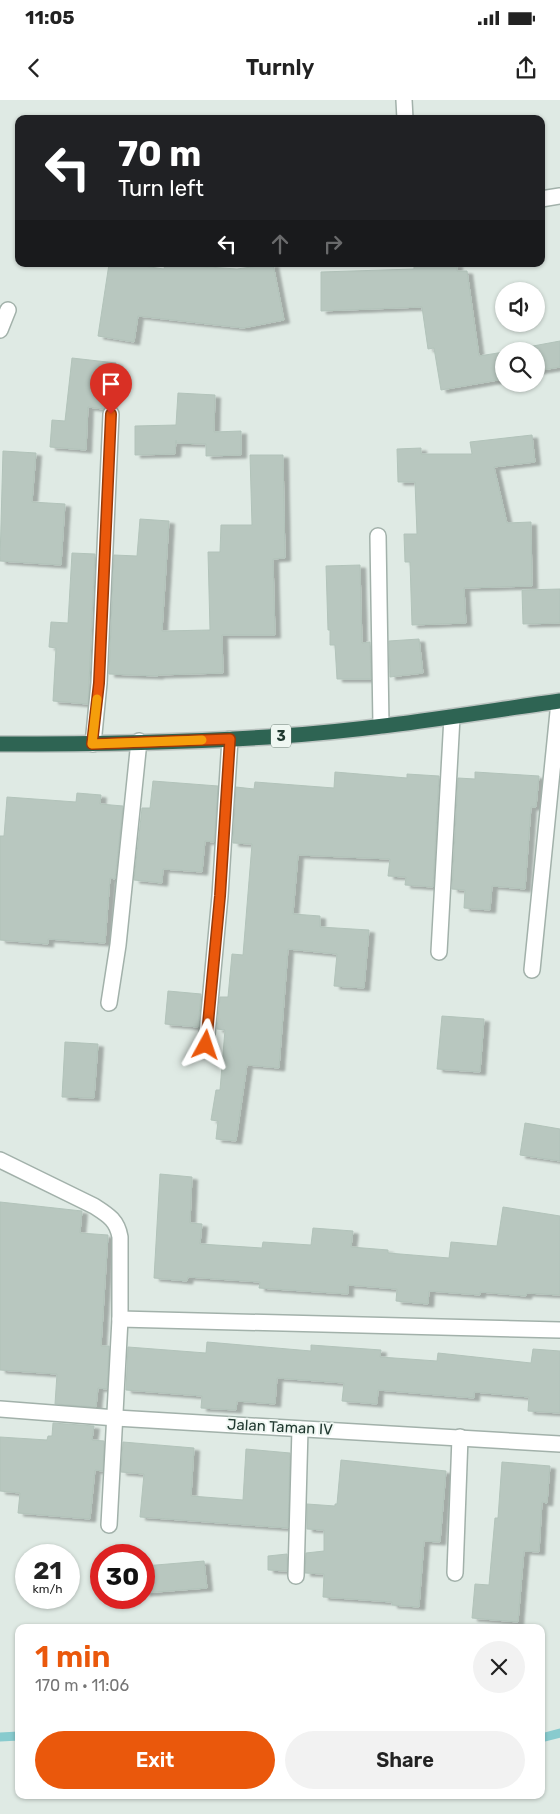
<!DOCTYPE html>
<html lang="en">
<head>
<meta charset="utf-8">
<style>
	:root { --surface:#fff; --page:#f2f2f2; --text:#222; --muted:#767676; --accent:#ea580c }
	body { margin:0; font-family:Rubik,sans-serif; background:var(--page); color:var(--text); height:100vh; display:flex; flex-direction:column; font-size:19px; white-space:nowrap }
	* { box-sizing:border-box; margin:0 }
	p { font-size:16px; color:var(--muted) }
	.icon { flex:none; width:28px; height:28px; fill:none; stroke:currentColor; stroke-width:2; stroke-linecap:round; stroke-linejoin:round }
	.map { position:relative; flex:1; overflow:hidden }
	.panel { position:absolute; left:15px; top:1524px; width:530px; height:175px; display:flex; flex-direction:column; background:var(--surface); border-radius:10px; box-shadow:0 1px 4px #0004 }
	.panel>* { flex:none }
	.hud { position:absolute; left:15px; top:15px; width:530px; height:152px; border-radius:10px; box-shadow:0 1px 4px #0004; background:#202124; color:#fff; overflow:hidden }
	.controls { position:absolute; left:495px; top:182px; display:grid; gap:10px }
	.controls a { display:grid; place-items:center; width:50px; height:50px; border-radius:50%; background:var(--surface); box-shadow:0 1px 4px #0004; font-size:25px }
	.speed { position:absolute; left:15px; top:1444px; display:flex; gap:10px; font-size:25px; font-weight:700; text-align:center }
	.speed>* { display:grid; place-content:center; width:65px; height:65px; border-radius:50%; background:var(--surface); box-shadow:0 1px 4px #0004; line-height:1 }
	.speed small { font-size:12px; font-weight:400 }
	.speed .limit { border:8px solid #d22; background:#fff; color:#111 }
	.pin { position:absolute; display:grid; place-items:center; width:42px; height:42px; color:#fff; margin:-51px -21px; border-radius:50% 50% 50% 0; rotate:-45deg; box-shadow:0 0 5px #0007 }
	.pin .icon { rotate:45deg }
	.me { position:absolute; width:55px; margin:-28px; rotate:5deg; stroke-linejoin:round; filter:drop-shadow(0 0 4px #0008) }
	.turn { display:flex; align-items:center; gap:18px; height:105px; padding:0 20px; font-size:22px }
	.turn .icon { width:65px; height:65px; stroke-width:2.5 }
	.turn b { display:block; font-size:35px; line-height:42px }
	.lanes { display:flex; align-items:center; height:48px; padding:0 20px; background:#0003; justify-content:center; gap:25px; direction:ltr }
	.lanes .off { opacity:.35 }
	.round { display:grid; place-items:center; flex:none; width:52px; height:52px; border-radius:26px; background:var(--page) }
	.summary { display:flex; align-items:center; justify-content:space-between; height:85px; padding:0 20px }
	h1 { font-size:30px; font-weight:600; line-height:38px; color:var(--accent) }
	.cta { display:flex; gap:10px; margin-top:auto; padding:10px 20px }
	.cta a { flex:1; height:58px; border-radius:30px; background:var(--accent); color:#fff; font-size:20px; font-weight:600; line-height:58px; text-align:center }
	.cta a+a { background:var(--page); color:var(--text) }
	.status { display:flex; justify-content:space-between; align-items:center; height:35px; padding:0 25px; background:var(--surface); direction:ltr }
	.status svg { height:14px; fill:currentColor }
	header { display:flex; justify-content:space-between; align-items:center; height:65px; padding:0 20px; background:var(--surface); font-size:22px; font-weight:600 }
	.map>svg:first-child { display:block }
	.lines { fill:none; stroke-linecap:round; stroke-linejoin:round }
	.stream { stroke:#88cbce; stroke-width:9 }
	.building { fill:#b8c7bf; stroke:#b2c3ba; filter:url(#shadow) }
	.minor-casing { stroke:#a2b1aa; stroke-width:18 }
	.highway-casing { stroke:#bcc4c1; stroke-width:18 }
	.minor { stroke:#fff; stroke-width:15 }
	.highway { stroke:#2e6453; stroke-width:15 }
	.route-casing { stroke:#983908; stroke-width:12 }
	.route { stroke:#ea580c; stroke-width:9 }
	.slow { stroke:#f59e0b; stroke-width:9 }
	.labels { text-anchor:middle; dominant-baseline:central; stroke-width:4; stroke-linejoin:round; paint-order:stroke }
	.shield { fill:#eff7f2; stroke:#5f726a; stroke-width:1 }
	.shield-label { font-size:14px; font-weight:bold; fill:#213930 }
	.street-label { font-size:15px; fill:#213930; stroke:#eff7f2 }
</style>
</head>
<body>
<div class="status"><b>11:05</b><svg viewBox="0 0 49 12"><path d="M0 12V9h3v3zM5 12V6h3v6zM10 12V3h3v9zM15 12V0h3v12zM26 1h20v11H26zM47 4h2v5h-2z"/></svg></div>
<header><svg class="icon" aria-label="back" viewBox="0 0 24 24"><path d="M15 5l-7 7 7 7"/></svg>Turnly<svg class="icon" aria-label="share" viewBox="0 0 24 24"><path d="M12 15V3M7 8l5-5 5 5M5 13v7h14v-7"/></svg></header>
<div class="map">
<svg width="560" height="1714" viewBox="0 0 560 1714">
	<defs>
		<filter id="shadow"><feDropShadow dx="5.5" dy="3" stdDeviation="1" flood-color="#0004"/></filter>
	</defs>
	<rect width="100%" height="100%" fill="#dfeae4"/>
	<g class="lines">
		<!-- stream -->
		<g class="stream">
			<path d="M 0,1637 L 19,1636"/>
			<path d="M 541,1638 L 560,1633"/>
		</g>
	</g>
	<!-- building -->
	<g class="building">
		<path d="M 109,164 L 129,164 L 164,169 L 165,164 L 237,169 L 273,164 L 284,220 L 243,228 L 138,216 L 134,242 L 98,236 Z"/>
		<path d="M 414,164 L 457,164 L 457,171 L 467,171 L 479,256 L 504,252 L 504,279 L 441,290 L 434,248 L 428,249 L 422,207 L 321,211 L 321,172 L 414,169 Z"/>
		<path d="M 560,241 L 560,267 L 536,271 L 536,251 L 506,251 Z"/>
		<path d="M 72,258 L 116,263 L 111,305 L 103,309 L 88,307 L 86,350 L 50,347 L 52,320 L 65,321 Z"/>
		<path d="M 178,293 L 215,295 L 214,332 L 241,331 L 241,355 L 206,356 L 206,344 L 176,343 L 176,340 L 175,354 L 135,355 L 135,326 L 176,325 Z"/>
		<path d="M 532,335 L 535,362 L 494,367 L 507,423 L 531,422 L 532,486 L 464,488 L 466,523 L 412,525 L 410,462 L 405,462 L 404,434 L 417,434 L 415,382 L 398,382 L 397,349 L 421,348 L 421,354 L 472,354 L 470,342 Z"/>
		<path d="M 3,351 L 36,353 L 32,402 L 65,404 L 61,465 L 0,461 Z"/>
		<path d="M 250,355 L 283,355 L 285,458 L 273,459 L 275,535 L 222,535 L 223,573 L 158,575 L 158,576 L 109,574 L 114,455 L 137,456 L 140,419 L 169,421 L 162,531 L 210,530 L 208,452 L 220,452 L 221,425 L 252,425 Z"/>
		<path d="M 72,453 L 95,454 L 88,604 L 53,601 L 56,548 L 49,547 L 51,522 L 68,523 Z"/>
		<path d="M 360,465 L 362,543 L 370,542 L 371,579 L 337,579 L 335,545 L 330,545 L 330,530 L 328,530 L 326,466 Z"/>
		<path d="M 560,489 L 560,523 L 523,524 L 522,490 Z"/>
		<path d="M 419,539 L 423,573 L 390,577 L 389,541 Z"/>
		<path d="M 335,672 L 407,678 L 407,674 L 439,676 L 433,787 L 405,785 L 406,777 L 388,776 L 390,759 L 298,755 L 293,814 L 320,816 L 320,827 L 369,830 L 364,888 L 334,886 L 337,854 L 288,849 L 279,968 L 247,965 L 236,1041 L 216,1039 L 218,1021 L 211,1020 L 216,990 L 220,990 L 225,930 L 217,929 L 220,897 L 228,897 L 232,854 L 243,855 L 252,744 L 233,743 L 236,687 L 254,689 L 255,682 L 334,688 Z"/>
		<path d="M 475,672 L 539,676 L 536,707 L 531,707 L 525,789 L 492,786 L 490,810 L 464,808 L 465,790 L 452,789 L 458,678 L 475,679 Z"/>
		<path d="M 153,681 L 218,686 L 214,742 L 205,741 L 202,772 L 163,769 L 162,783 L 134,780 L 142,708 L 150,708 Z"/>
		<path d="M 77,693 L 101,695 L 100,704 L 123,706 L 115,779 L 110,778 L 105,843 L 48,839 L 48,844 L 0,840 L 0,736 L 4,736 L 7,697 L 76,702 Z"/>
		<path d="M 168,891 L 201,894 L 198,927 L 165,924 Z"/>
		<path d="M 442,916 L 484,919 L 480,972 L 437,969 Z"/>
		<path d="M 65,942 L 98,944 L 94,998 L 62,997 Z"/>
		<path d="M 525,1023 L 560,1029 L 560,1061 L 520,1055 Z"/>
		<path d="M 160,1074 L 192,1077 L 190,1123 L 202,1124 L 200,1144 L 262,1148 L 263,1142 L 311,1145 L 313,1128 L 353,1131 L 351,1147 L 388,1150 L 388,1153 L 449,1158 L 451,1142 L 497,1146 L 503,1107 L 560,1116 L 560,1195 L 527,1193 L 526,1196 L 480,1192 L 480,1195 L 429,1191 L 428,1204 L 396,1201 L 397,1189 L 348,1185 L 348,1194 L 259,1188 L 260,1182 L 188,1177 L 187,1181 L 154,1178 Z"/>
		<path d="M 0,1102 L 82,1111 L 80,1133 L 108,1135 L 101,1246 L 109,1246 L 107,1289 L 98,1288 L 96,1307 L 55,1304 L 57,1274 L 0,1270 Z"/>
		<path d="M 207,1242 L 311,1251 L 311,1245 L 381,1250 L 380,1257 L 437,1261 L 438,1253 L 531,1263 L 533,1249 L 560,1251 L 560,1313 L 528,1311 L 529,1297 L 474,1292 L 474,1298 L 378,1290 L 377,1304 L 342,1301 L 344,1283 L 277,1278 L 275,1304 L 237,1301 L 236,1310 L 201,1308 L 202,1296 L 126,1290 L 128,1247 L 206,1253 Z"/>
		<path d="M 53,1323 L 94,1326 L 92,1340 L 104,1341 L 103,1371 L 95,1370 L 90,1419 L 18,1413 L 20,1393 L 0,1391 L 0,1337 L 47,1340 L 48,1336 L 52,1336 Z"/>
		<path d="M 123,1342 L 194,1348 L 191,1396 L 243,1400 L 246,1349 L 290,1353 L 288,1428 L 140,1417 L 144,1374 L 121,1372 Z"/>
		<path d="M 341,1360 L 446,1371 L 440,1442 L 424,1441 L 419,1507 L 392,1505 L 392,1502 L 323,1497 L 324,1474 L 305,1473 L 306,1453 L 324,1451 L 324,1430 L 307,1429 L 307,1404 L 335,1406 L 335,1404 L 337,1404 Z"/>
		<path d="M 502,1362 L 550,1366 L 547,1403 L 542,1402 L 539,1452 L 524,1451 L 518,1522 L 472,1518 L 475,1484 L 489,1485 L 495,1418 L 498,1418 Z"/>
		<path d="M 287,1454 L 287,1471 L 268,1470 L 268,1456 Z"/>
		<path d="M 204,1461 L 207,1488 L 144,1493 L 144,1466 Z"/>
	</g>
	<g class="lines">
		<defs>
			<g id="minor">
				<path d="M 404,0 L 405,19"/>
				<path d="M 541,99 L 560,96"/>
				<path d="M 0,230 L 8,210"/>
				<path d="M 378,436 L 381,626"/>
				<path d="M 93,644 L 99,583 L 111,314"/>
				<path d="M 439,852 L 452,617"/>
				<path d="M 532,870 L 559,602"/>
				<path d="M 109,903 L 118,845 L 139,641"/>
				<path d="M 206,945 L 220,796 L 230,639"/>
				<path d="M 0,1060 L 94,1106 C 108,1115 117,1120 120,1137 L 120,1219 L 109,1425"/>
				<path d="M 120,1219 L 560,1230"/>
				<path d="M 0,1309 L 116,1318 L 560,1344"/>
				<path d="M 455,1473 L 460,1337"/>
				<path d="M 296,1476 L 300,1329"/>
			</g>
			<path id="highway" d="M 0,644 C 94,644 188,643 281,636 C 374,630 467,614 560,601"/>
		</defs>
		<!-- minor casing -->
		<use href="#minor" class="minor-casing"/>
		<!-- highway casing -->
		<use href="#highway" class="highway-casing"/>
		<!-- minor -->
		<use href="#minor" class="minor"/>
		<!-- highway -->
		<use href="#highway" class="highway"/>
	</g>
	<g class="lines">
		<defs>
			<path id="route" d="M 111,314 L 99,583 L 92,644 L 230,639 L 220,796 L 206,945"/>
		</defs>
		<!-- route casing -->
		<use href="#route" class="route-casing"/>
		<!-- route -->
		<use href="#route" class="route"/>
		<!-- slow -->
		<path class="slow" d="M 97,599 L 92,644 L 202,640"/>
	</g>
	<g class="labels">
		<!-- shield labels -->
		<rect class="shield" x="271" y="624.5" width="20" height="23" rx="4"/>
		<g class="shield-label">
			<text x="281" y="636">3</text>
		</g>
		<!-- street labels -->
		<g class="street-label">
			<text transform="translate(280 1327) rotate(3)">Jalan Taman IV</text>
		</g>
	</g>
</svg>
<div class="controls">
<a><svg class="icon" aria-label="sound" viewBox="0 0 24 24"><path d="M4 9h4l5-4v14l-5-4H4zM17 9q2 3 0 6"/></svg></a>
<a><svg class="icon" aria-label="search" viewBox="0 0 24 24"><circle cx="10" cy="10" r="6"/><path d="M15 15l6 6"/></svg></a>
</div>
<div class="speed"><div>21<small>km/h</small></div><div class="limit">30</div></div>
<div class="pin" style="left:111px;top:314px;background:#d93025"><svg class="icon" aria-label="arrive" viewBox="0 0 24 24"><path d="M6 21V4h12l-3 4 3 4H6"/></svg></div>
<svg class="me" style="left:206px;top:945px" viewBox="-20 -20 40 40"><path d="M0-17L14 15 0 8-14 15z" fill="#ea580c" stroke="#fff" stroke-width="4"/></svg>
<div class="hud">
<div class="turn"><svg class="icon" aria-label="left" viewBox="0 0 24 24"><path d="M17 20v-9H6M10 6l-5 5 5 5"/></svg><div><b>70 m</b>Turn left</div></div>
<div class="lanes"><svg class="icon" aria-label="left" viewBox="0 0 24 24"><path d="M17 20v-9H6M10 6l-5 5 5 5"/></svg><svg class="icon off" aria-label="ahead" viewBox="0 0 24 24"><path d="M12 20V5M6 11l6-6 6 6"/></svg><svg class="icon off" aria-label="right" viewBox="0 0 24 24"><path d="M7 20v-9h11M14 6l5 5-5 5"/></svg></div>
</div>
<section class="panel">
<div class="summary"><div><h1>1 min</h1><p>170 m · 11:06</p></div><a class="round"><svg class="icon" aria-label="close" viewBox="0 0 24 24"><path d="M6 6l12 12M18 6L6 18"/></svg></a></div>
<div class="cta"><a>Exit</a><a>Share</a></div>
</section>
</div>
</body>
</html>
